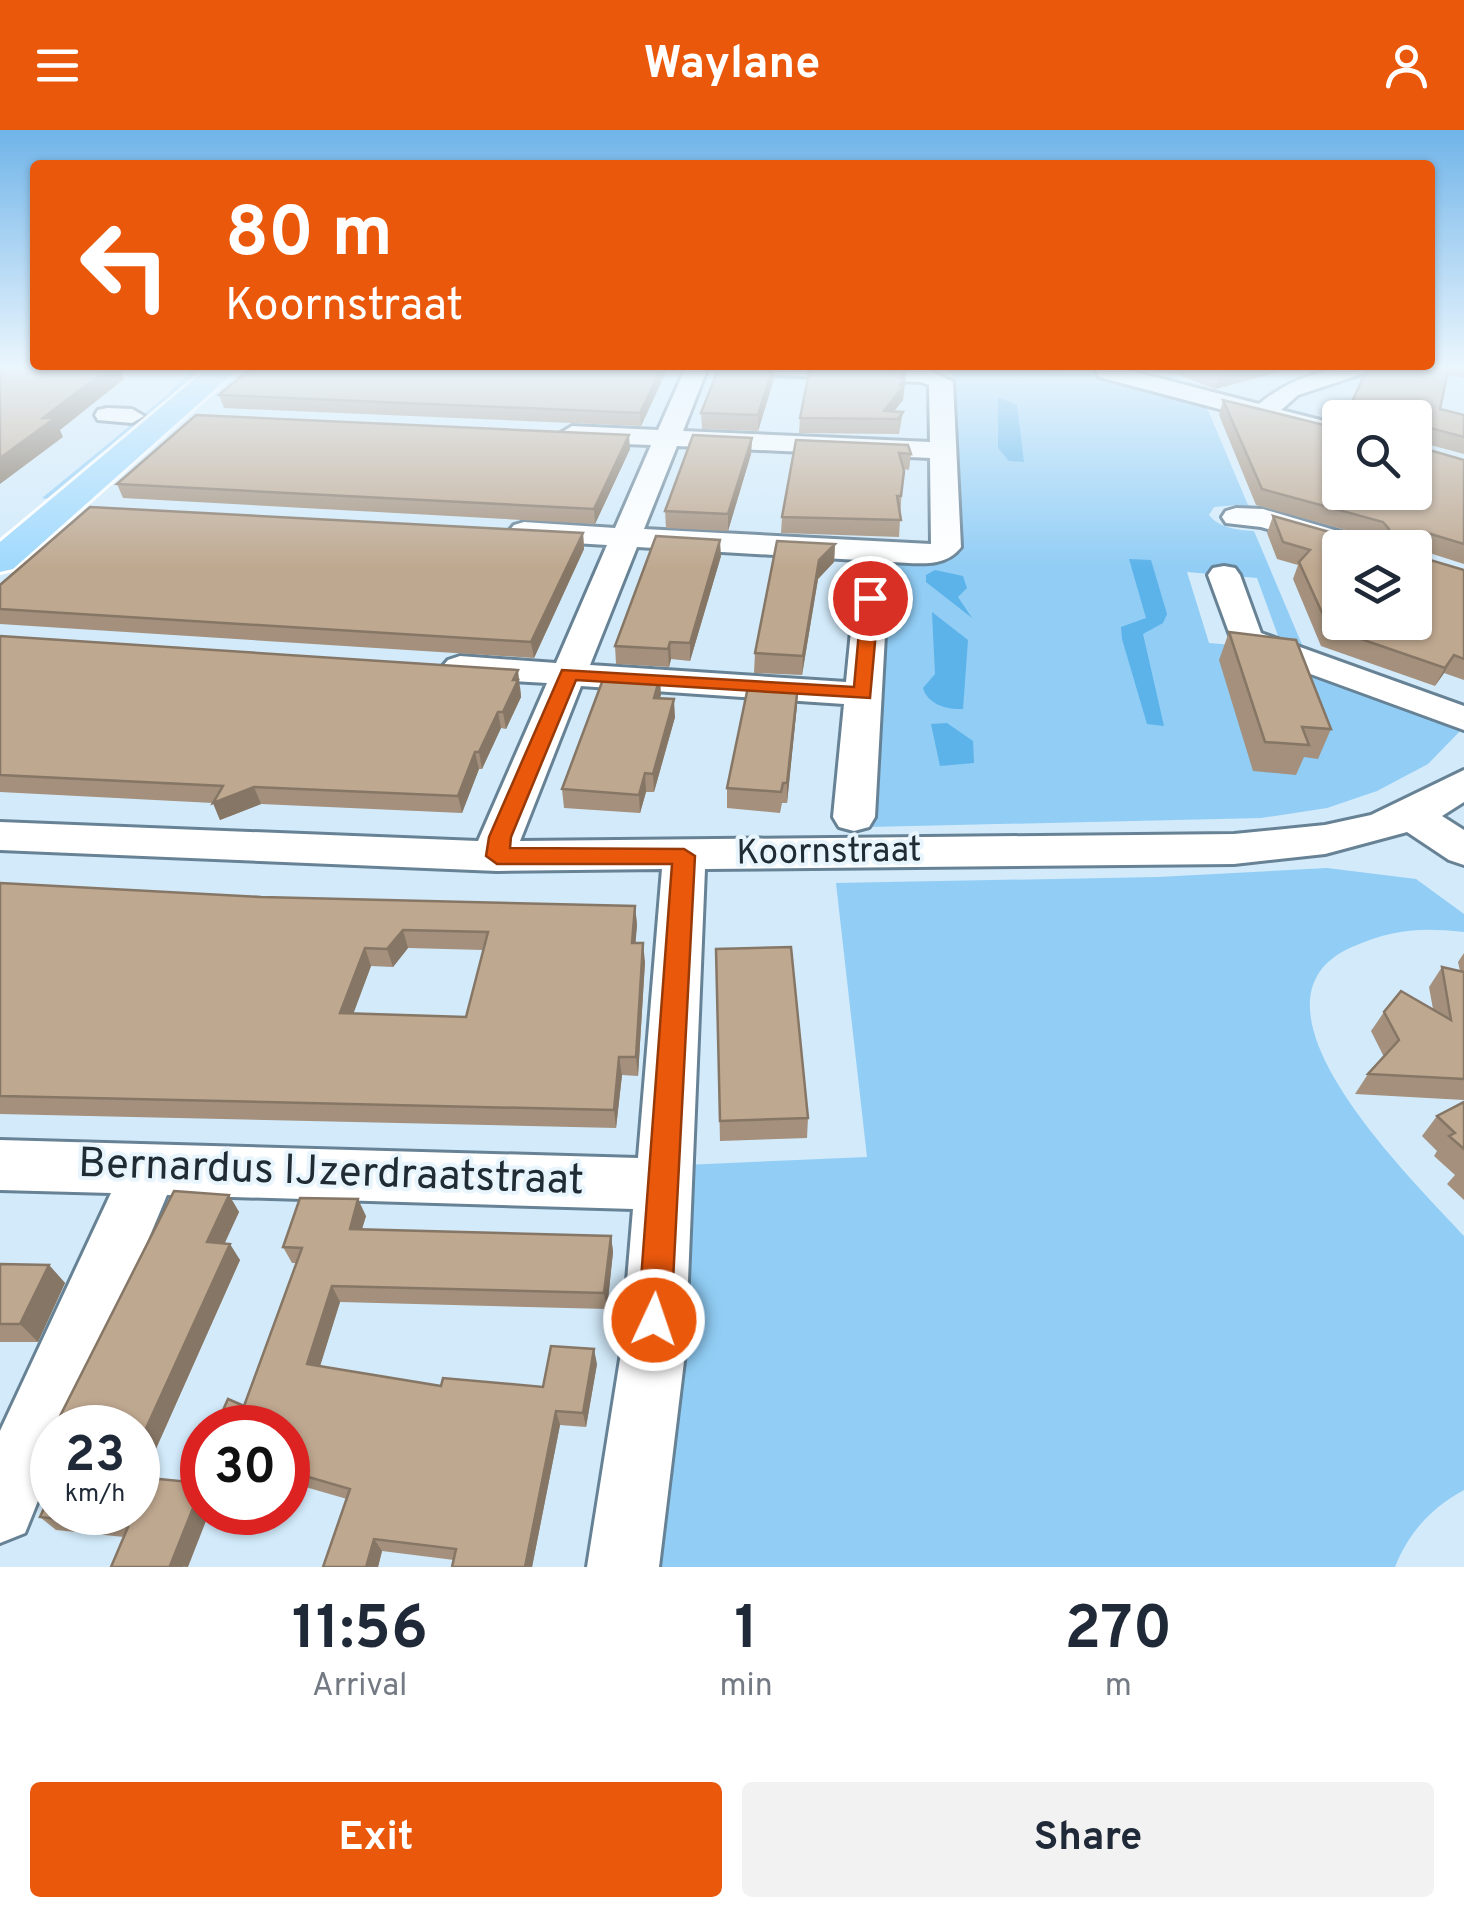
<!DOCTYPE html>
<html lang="en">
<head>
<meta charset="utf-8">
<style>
	:root { --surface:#fff; --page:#f2f2f3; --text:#1f2937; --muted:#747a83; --accent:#ea580c }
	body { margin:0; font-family:Overpass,sans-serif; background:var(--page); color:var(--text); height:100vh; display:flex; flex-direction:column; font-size:38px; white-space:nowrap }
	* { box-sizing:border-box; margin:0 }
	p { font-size:32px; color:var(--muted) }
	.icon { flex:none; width:55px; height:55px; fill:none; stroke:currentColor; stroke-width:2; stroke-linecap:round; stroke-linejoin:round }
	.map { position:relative; height:1437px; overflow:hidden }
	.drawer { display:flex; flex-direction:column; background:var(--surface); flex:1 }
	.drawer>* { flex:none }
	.top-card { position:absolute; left:30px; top:30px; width:1405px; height:210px; border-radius:10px; box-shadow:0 2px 8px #0004; background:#ea580c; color:#fff; overflow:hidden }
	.tools { position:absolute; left:1322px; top:270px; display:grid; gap:20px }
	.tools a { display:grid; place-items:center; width:110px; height:110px; border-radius:10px; background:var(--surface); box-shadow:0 2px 8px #0004; font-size:50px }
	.speed { position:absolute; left:30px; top:1275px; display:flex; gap:20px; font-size:50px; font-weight:700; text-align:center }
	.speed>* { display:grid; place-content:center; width:130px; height:130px; border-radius:50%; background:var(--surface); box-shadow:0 2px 8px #0004; line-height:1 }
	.speed small { font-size:25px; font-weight:400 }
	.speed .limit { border:15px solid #d22; background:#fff; color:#111 }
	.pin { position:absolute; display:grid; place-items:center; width:85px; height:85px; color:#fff; margin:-42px; border:5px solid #fff; border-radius:50%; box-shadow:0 2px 10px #0007 }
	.me { position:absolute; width:110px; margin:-55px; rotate:3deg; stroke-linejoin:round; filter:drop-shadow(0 0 8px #0008) }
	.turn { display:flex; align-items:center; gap:35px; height:210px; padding:0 30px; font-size:45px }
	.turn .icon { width:130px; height:130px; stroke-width:2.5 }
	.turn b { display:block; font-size:70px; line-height:85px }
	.eta { display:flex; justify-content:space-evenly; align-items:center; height:170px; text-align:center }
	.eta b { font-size:60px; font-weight:700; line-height:70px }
	.cta { display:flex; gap:20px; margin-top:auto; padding:20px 30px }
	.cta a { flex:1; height:115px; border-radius:10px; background:var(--accent); color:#fff; font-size:40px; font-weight:700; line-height:115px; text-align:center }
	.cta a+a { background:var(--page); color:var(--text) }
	header { display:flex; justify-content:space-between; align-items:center; height:130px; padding:0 30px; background:var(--accent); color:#fff; font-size:45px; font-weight:700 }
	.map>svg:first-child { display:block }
	.green { fill:#91cdf5 }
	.water { fill:#5cb3ea }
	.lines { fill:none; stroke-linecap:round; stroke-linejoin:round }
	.minor-casing { stroke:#678295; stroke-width:6 }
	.major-casing { stroke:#fff; stroke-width:6 }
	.minor { fill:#fff; fill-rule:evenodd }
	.major { fill:#a0d9fd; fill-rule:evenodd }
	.wall { fill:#a4907c; fill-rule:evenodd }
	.shaded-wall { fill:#867665 }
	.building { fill:#bfa890; stroke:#867665; stroke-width:2.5; fill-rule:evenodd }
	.route { fill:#ea580c; stroke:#983908; stroke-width:2.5 }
	.labels { text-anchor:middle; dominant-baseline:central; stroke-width:8; stroke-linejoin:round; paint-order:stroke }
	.street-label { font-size:35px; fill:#202b33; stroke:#e9f5fd }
	.near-street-label { font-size:42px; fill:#202b33; stroke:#e9f5fd }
</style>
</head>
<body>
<header><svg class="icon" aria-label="menu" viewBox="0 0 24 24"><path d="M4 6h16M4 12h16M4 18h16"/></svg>Waylane<svg class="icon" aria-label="person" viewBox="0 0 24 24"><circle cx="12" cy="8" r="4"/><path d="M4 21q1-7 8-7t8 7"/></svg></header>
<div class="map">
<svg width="1464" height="1437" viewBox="0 0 1464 1437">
	<rect width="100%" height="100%" fill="#d2eafa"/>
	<!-- green -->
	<g class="green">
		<path d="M 195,237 L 217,237 L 61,371 L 42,368 L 165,267 Z"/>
		<path d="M 951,239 L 1099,244 L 1207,278 L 1248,375 L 1270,381 L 1267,384 L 1238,375 L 1214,377 L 1209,385 C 1219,398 1238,400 1254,401 L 1303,517 L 1281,514 L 1257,448 L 1187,442 L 1209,513 L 1232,515 L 1462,599 L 1428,634 L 1377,661 L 1327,678 L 1261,688 L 869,697 L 884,434 L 888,431 L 943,429 L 959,418 Z"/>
		<path d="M 1327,738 L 1416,749 L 1464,784 L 1464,802 C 1420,797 1393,799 1352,817 C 1227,872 1415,1052 1464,1106 L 1464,1360 C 1431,1378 1409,1402 1395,1437 L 652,1437 L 684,1035 L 867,1027 L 836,753 L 1158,747 Z"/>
	</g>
	<!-- water -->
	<g class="water">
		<path d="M 998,267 L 1017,275 L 1024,332 L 1009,331 L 998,318 Z"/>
		<path d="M 1129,429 L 1151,430 L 1167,484 L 1163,493 L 1143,504 L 1164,596 L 1147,594 L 1122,509 L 1121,497 L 1146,488 Z"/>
		<path d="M 935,440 L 963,446 L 967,458 L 958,467 L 972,488 L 926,452 L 926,445 Z"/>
		<path d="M 932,482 L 968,510 L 963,579 C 948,580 928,575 923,558 L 935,544 Z"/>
		<path d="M 947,593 L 973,611 L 974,633 L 940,636 L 931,594 Z"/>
	</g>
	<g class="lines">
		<defs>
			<g id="minor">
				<path d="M 686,237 L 708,237 L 683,301 L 930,312 L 929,255 L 921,252 L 758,244 L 747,237 L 925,238 L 953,252 L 961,417 C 944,440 914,432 889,432 L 875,687 L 869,697 L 854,701 L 839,697 L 833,687 L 844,574 L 581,556 L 520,711 L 1234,704 L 1325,695 L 1371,685 L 1464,640 L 1464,672 L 1442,686 L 1464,700 L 1464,735 L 1449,730 L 1407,702 L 1325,724 L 1234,734 L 705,739 L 685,1223 L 659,1437 L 587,1437 L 621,1223 L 633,1079 L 167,1065 L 69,1298 L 52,1298 L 52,1336 L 25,1403 L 0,1413 L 0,1301 L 111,1063 L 0,1060 L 0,1010 L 638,1028 L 662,739 L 497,741 L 0,720 L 0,692 L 478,711 L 547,553 L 460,548 L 448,544 L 442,537 L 448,530 L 460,526 L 556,533 L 607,415 L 524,410 L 514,407 L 509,401 L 514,395 L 524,392 L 615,398 L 651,315 L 572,312 L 559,304 L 572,296 L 658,300 ZM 677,316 L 930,328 L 931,414 L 644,399 ZM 637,417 L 858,430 L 846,552 L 590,535 Z"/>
				<path d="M 1094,237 L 1116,237 L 1259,274 C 1292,247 1328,237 1371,237 L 1368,242 L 1298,265 L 1281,280 L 1340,295 L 1340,311 L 1099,247 Z"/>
				<path d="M 107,278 L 132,279 L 144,286 L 132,293 L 98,290 L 95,285 L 98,280 Z"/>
				<path d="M 1236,378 L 1263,379 L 1375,412 L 1379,418 L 1340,420 L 1261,397 L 1226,393 L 1222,387 L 1226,381 Z"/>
				<path d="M 1224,436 L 1235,438 L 1240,445 L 1261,503 L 1464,576 L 1464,600 L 1234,516 L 1208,445 L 1213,438 Z"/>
			</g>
			<path id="major" d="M 209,237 L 240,237 L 13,439 L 0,442 L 0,412 Z"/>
		</defs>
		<!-- minor casing -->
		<use href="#minor" class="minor-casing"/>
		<!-- major casing -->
		<use href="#major" class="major-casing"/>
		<!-- minor -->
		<use href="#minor" class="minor"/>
		<!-- major -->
		<use href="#major" class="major"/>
	</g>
	<!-- wall -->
	<g class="wall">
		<path d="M 1141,237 L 1298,237 L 1215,259 L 1176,244 L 1152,242 Z"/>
		<path d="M 1368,237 L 1464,237 L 1464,248 L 1448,245 L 1440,279 L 1464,285 L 1464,324 L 1419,312 L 1419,317 L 1464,330 L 1464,434 L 1420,420 L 1420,427 L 1464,440 L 1464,550 L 1444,543 L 1435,556 L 1321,516 L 1293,449 L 1298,435 L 1277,429 L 1267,403 L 1273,386 L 1347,407 L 1367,406 L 1256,375 L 1219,285 L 1223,270 L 1340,299 L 1415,288 L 1345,288 Z"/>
		<path d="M 906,240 L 903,270 L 894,281 L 903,282 L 899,304 L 799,303 L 800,288 Z"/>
		<path d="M 666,242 L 641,296 L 224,278 L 219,265 Z"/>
		<path d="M 774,249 L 758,301 L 702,299 L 701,283 Z"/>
		<path d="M 752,308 L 751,324 L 728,401 L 666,398 L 665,381 Z"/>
		<path d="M 796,310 L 911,324 L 909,340 L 903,339 L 899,407 L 781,403 L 782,387 Z"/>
		<path d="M 630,319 L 595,394 L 123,368 L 117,354 Z"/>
		<path d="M 583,403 L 584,419 L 534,528 L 0,494 L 0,455 Z"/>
		<path d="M 835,414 L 834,432 L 818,449 L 802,545 L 754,543 L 755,523 Z"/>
		<path d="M 721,426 L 690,531 L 671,529 L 669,537 L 616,534 L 615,516 Z"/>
		<path d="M 1229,502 L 1331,599 L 1318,629 L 1304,627 L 1296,645 L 1253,641 L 1219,530 Z"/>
		<path d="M 0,506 L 520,556 L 521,567 L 506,599 L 501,598 L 482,639 L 479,639 L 462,683 L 261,674 L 220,690 L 213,673 L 0,662 Z"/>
		<path d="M 660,547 L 660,568 L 675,587 L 654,662 L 646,662 L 640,683 L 564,678 L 562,659 Z"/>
		<path d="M 797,575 L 787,673 L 782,673 L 780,683 L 727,678 L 727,658 Z"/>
		<path d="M 0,753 L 261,767 L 635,776 L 637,795 L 635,813 L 645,832 L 638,946 L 622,945 L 616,998 L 0,984 ZM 408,818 L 483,820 L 466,887 L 353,883 L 371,836 L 393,837 Z"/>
		<path d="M 716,819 L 808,988 L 807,1008 L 720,1011 Z"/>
		<path d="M 1464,823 L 1464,970 L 1355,964 L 1368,944 L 1384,927 L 1371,901 L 1384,882 L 1433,879 L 1429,857 L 1442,837 L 1460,841 L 1458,832 Z"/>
		<path d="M 1464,971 L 1464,1070 L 1447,1054 L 1455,1045 L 1434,1026 L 1437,1021 L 1422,1006 L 1437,986 Z"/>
		<path d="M 229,1065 L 239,1082 L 224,1113 L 240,1130 L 143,1348 L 189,1352 L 202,1323 L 202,1382 L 228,1382 L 224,1393 L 206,1391 L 124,1407 L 56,1400 L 40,1387 L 138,1298 Z"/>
		<path d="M 366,1086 L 362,1099 L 611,1106 L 613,1122 L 607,1179 L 340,1172 L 320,1236 L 441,1256 L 543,1257 L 597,1234 L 586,1297 L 560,1295 L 532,1437 L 452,1437 L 454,1430 L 382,1421 L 378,1437 L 347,1369 L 288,1352 L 288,1298 L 244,1276 L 297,1133 L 292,1133 L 283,1117 Z"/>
		<path d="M 0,1134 L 49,1135 L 65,1153 L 38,1212 L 0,1212 Z"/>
		<path d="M 52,1300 L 52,1331 L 42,1321 Z"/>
	</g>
	<!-- shaded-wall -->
	<g class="shaded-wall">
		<path d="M 110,237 L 127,237 L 122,243 L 124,249 L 60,300 L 63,307 L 0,354 L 0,328 L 43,288 Z"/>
		<path d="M 662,237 L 666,237 L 666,242 L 641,296 L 640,283 Z"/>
		<path d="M 773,237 L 774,249 L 758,301 L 758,285 Z"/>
		<path d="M 1247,237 L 1298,237 L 1215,259 L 1220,244 Z"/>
		<path d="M 906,240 L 903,270 L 888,289 L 884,281 L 900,248 Z"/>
		<path d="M 629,305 L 630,319 L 595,394 L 594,379 Z"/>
		<path d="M 752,308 L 751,324 L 728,401 L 728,384 Z"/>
		<path d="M 583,403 L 584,419 L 534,528 L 531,512 Z"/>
		<path d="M 720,410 L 721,426 L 690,531 L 690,513 Z"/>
		<path d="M 835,414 L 834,432 L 818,449 L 802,545 L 803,526 L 819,430 Z"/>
		<path d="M 670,512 L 671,529 L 669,537 L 668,519 Z"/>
		<path d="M 1454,525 L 1444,543 L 1435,556 L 1445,538 Z"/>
		<path d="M 518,540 L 521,567 L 506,599 L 503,582 Z"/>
		<path d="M 660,547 L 661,565 L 655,586 L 654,568 Z"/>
		<path d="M 798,555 L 797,575 L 787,673 L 787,653 Z"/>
		<path d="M 674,569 L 675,587 L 654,662 L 653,644 Z"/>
		<path d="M 498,582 L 501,598 L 482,639 L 479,622 Z"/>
		<path d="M 475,622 L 479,639 L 462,683 L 458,666 Z"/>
		<path d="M 645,643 L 646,662 L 640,683 L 639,665 Z"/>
		<path d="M 254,657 L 261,674 L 220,690 L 213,673 Z"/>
		<path d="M 635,776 L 637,795 L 634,832 L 632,813 Z"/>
		<path d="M 403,800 L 408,818 L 393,837 L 387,819 Z"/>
		<path d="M 643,813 L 645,832 L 638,946 L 636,927 Z"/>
		<path d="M 365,818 L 371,836 L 347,901 L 340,883 Z"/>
		<path d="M 619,927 L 622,945 L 616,998 L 614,980 Z"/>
		<path d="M 229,1065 L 239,1082 L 218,1128 L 207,1112 Z"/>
		<path d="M 358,1069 L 366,1086 L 357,1115 L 350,1099 Z"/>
		<path d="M 611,1106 L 613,1122 L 607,1179 L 604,1163 Z"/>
		<path d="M 230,1114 L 240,1130 L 138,1359 L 138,1316 Z"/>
		<path d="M 49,1135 L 65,1153 L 38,1212 L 20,1194 Z"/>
		<path d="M 332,1156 L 340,1172 L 316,1249 L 307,1234 Z"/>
		<path d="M 594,1219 L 597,1234 L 586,1297 L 583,1283 Z"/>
		<path d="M 556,1281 L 560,1295 L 532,1437 L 525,1437 Z"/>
		<path d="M 193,1378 L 206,1391 L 188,1437 L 170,1436 Z"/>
		<path d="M 214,1382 L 228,1382 L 224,1393 Z"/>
		<path d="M 374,1409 L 382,1421 L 378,1437 L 366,1437 Z"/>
	</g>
	<!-- building -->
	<g class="building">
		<path d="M 0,237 L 110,237 L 43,288 L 55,288 L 0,328 Z"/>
		<path d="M 252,237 L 662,237 L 640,283 L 219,265 Z"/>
		<path d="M 719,237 L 773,237 L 758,285 L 701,283 Z"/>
		<path d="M 810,237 L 906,240 L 900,248 L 904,249 L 900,255 L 904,255 L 884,281 L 903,282 L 898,289 L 901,289 L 800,288 Z"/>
		<path d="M 1201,237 L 1247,237 L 1220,244 Z"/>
		<path d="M 1368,237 L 1449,237 L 1440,279 L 1464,285 L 1464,307 L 1423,296 L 1418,299 L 1419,317 L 1464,330 L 1464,414 L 1424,402 L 1419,406 L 1420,427 L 1464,440 L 1464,529 L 1454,525 L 1445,538 L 1329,498 L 1299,432 L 1310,420 L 1283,412 L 1273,386 L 1347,407 L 1387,405 L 1389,399 L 1383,392 L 1262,359 L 1223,270 L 1340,299 L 1340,362 L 1415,362 L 1415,288 L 1349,288 L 1349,278 ZM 1340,418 L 1415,418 L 1415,492 L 1340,492 Z"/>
		<path d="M 196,285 L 629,305 L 594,379 L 117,354 Z"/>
		<path d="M 693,305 L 752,308 L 728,384 L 665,381 Z"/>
		<path d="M 796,310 L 908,315 L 911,324 L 899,323 L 904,341 L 901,366 L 897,366 L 901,390 L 782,387 Z"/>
		<path d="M 90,377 L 583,403 L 531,512 L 0,479 L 0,455 Z"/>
		<path d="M 656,406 L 720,410 L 690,513 L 670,512 L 668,519 L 615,516 Z"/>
		<path d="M 777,411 L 835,414 L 819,430 L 803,526 L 755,523 Z"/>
		<path d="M 1229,502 L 1296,510 L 1331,599 L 1302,597 L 1309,615 L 1265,612 Z"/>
		<path d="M 0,506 L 518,540 L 513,550 L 518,550 L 503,582 L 498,582 L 479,622 L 475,622 L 458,666 L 254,657 L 213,673 L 223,656 L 0,645 Z"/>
		<path d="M 605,544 L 660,547 L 654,568 L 674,569 L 653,644 L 645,643 L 639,665 L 562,659 Z"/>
		<path d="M 749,552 L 798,555 L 787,653 L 783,653 L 781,662 L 727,658 Z"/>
		<path d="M 0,753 L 261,767 L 635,776 L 632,813 L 643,813 L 636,927 L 619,927 L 614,980 L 0,966 ZM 403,800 L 488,802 L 466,887 L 340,883 L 365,818 L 387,819 Z"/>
		<path d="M 791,817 L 808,988 L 720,991 L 716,819 Z"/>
		<path d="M 1442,837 L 1464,842 L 1464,949 L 1368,944 L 1399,910 L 1384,882 L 1401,861 L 1451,890 Z"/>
		<path d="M 1464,972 L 1464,1019 L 1449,1006 L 1455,1003 L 1437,986 Z"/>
		<path d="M 174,1061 L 229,1065 L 207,1112 L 230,1114 L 138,1316 L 138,1298 L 54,1298 Z"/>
		<path d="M 300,1068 L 358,1069 L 350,1099 L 611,1106 L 604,1163 L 332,1156 L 307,1234 L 441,1256 L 443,1248 L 543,1257 L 551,1216 L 594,1219 L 583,1283 L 556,1281 L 525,1437 L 452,1437 L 456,1419 L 374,1409 L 366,1437 L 323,1437 L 350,1359 L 288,1341 L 288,1298 L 215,1298 L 228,1269 L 244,1276 L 302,1118 L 283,1117 Z"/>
		<path d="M 0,1134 L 49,1135 L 20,1194 L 0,1194 Z"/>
		<path d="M 52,1300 L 52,1322 L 42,1321 Z"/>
		<path d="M 202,1323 L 202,1379 L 193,1378 L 170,1436 L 183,1437 L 111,1437 L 128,1397 L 40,1387 L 52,1361 L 52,1382 L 138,1382 L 138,1347 L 189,1352 Z"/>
	</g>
	<!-- sky -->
	<linearGradient id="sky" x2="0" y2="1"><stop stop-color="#70b4e9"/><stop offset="0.54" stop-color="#ebf6fd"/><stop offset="1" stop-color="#ebf6fd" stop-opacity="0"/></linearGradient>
	<rect width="1464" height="438" fill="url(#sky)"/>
	<!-- route -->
	<path class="route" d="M 870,462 L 879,468 L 870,568 L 576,550 L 511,707 L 510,718 L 684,719 L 695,726 L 671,1190 L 666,1201 L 654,1206 L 643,1201 L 638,1190 L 672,734 L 497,734 L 486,726 L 489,707 L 562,540 L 854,557 L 862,468 Z"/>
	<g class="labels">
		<!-- street labels -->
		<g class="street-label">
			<text transform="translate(829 723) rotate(-1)">Koornstraat</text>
		</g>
		<!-- near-street labels -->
		<g class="near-street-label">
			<text transform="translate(331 1044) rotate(2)">Bernardus IJzerdraatstraat</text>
		</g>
	</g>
</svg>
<div class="tools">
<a><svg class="icon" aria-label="search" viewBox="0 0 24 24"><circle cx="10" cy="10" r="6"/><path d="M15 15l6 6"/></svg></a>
<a><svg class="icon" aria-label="layers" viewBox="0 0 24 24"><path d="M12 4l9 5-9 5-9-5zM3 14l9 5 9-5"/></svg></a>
</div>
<div class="speed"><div>23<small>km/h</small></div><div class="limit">30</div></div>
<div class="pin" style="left:870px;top:468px;background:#d93025"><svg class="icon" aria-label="arrive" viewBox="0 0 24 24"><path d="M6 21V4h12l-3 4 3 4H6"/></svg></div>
<svg class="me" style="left:654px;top:1190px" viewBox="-20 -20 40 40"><circle r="17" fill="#ea580c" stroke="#fff" stroke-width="3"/><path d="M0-11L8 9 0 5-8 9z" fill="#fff"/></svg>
<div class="top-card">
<div class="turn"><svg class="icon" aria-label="left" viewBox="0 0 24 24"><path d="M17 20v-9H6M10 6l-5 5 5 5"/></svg><div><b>80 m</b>Koornstraat</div></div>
</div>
</div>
<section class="drawer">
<div class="eta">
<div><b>11:56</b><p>Arrival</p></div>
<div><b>1</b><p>min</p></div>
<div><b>270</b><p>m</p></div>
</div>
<div class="cta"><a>Exit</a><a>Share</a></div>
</section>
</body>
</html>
